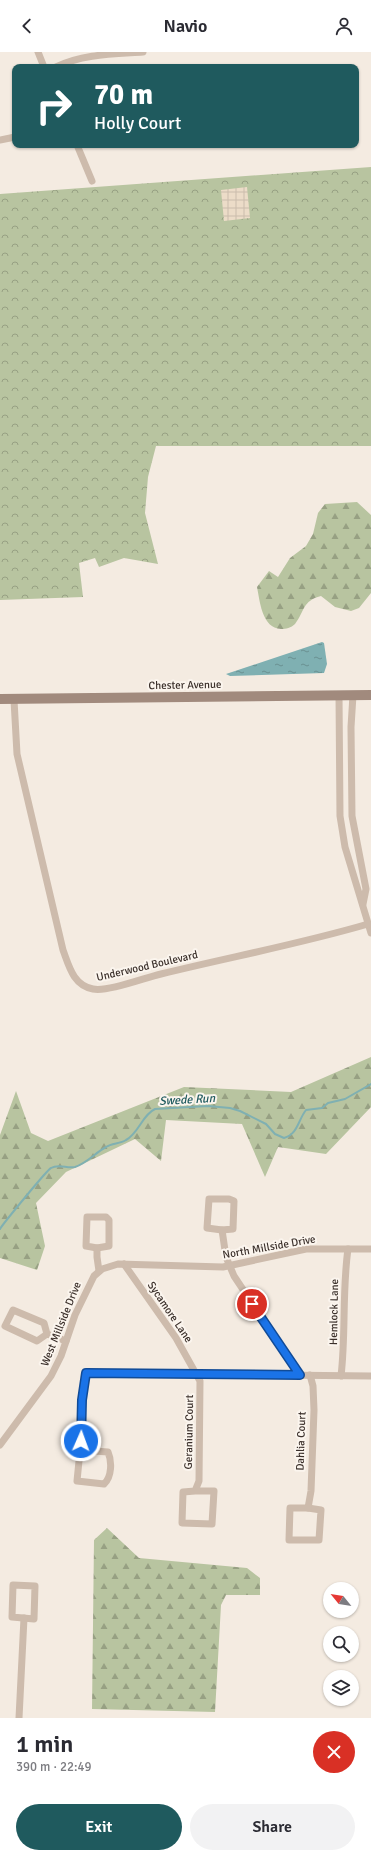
<!DOCTYPE html>
<html lang="en">
<head>
<meta charset="utf-8">
<style>
	:root { --surface:#fff; --page:#f2f2f3; --text:#2b2b33; --muted:#7c7c81; --accent:#1f5a5e }
	body { margin:0; font-family:Signika,sans-serif; background:var(--page); color:var(--text); height:100vh; display:flex; flex-direction:column; font-size:15px; white-space:nowrap }
	* { box-sizing:border-box; margin:0 }
	p { font-size:13px; color:var(--muted) }
	.icon { flex:none; width:22px; height:22px; fill:none; stroke:currentColor; stroke-width:2; stroke-linecap:round; stroke-linejoin:round }
	.map { position:relative; height:1666px; overflow:hidden }
	.sheet { display:flex; flex-direction:column; background:var(--surface); flex:1 }
	.sheet>* { flex:none }
	.guide { position:absolute; left:12px; top:12px; width:347px; height:84px; border-radius:8px; box-shadow:0 1px 3px #0004; background:#1f5a5e; color:#fff; overflow:hidden }
	.needle { width:26px; rotate:300deg }
	.tools { position:absolute; left:323px; top:1530px; display:grid; gap:8px }
	.tools a { display:grid; place-items:center; width:36px; height:36px; border-radius:50%; background:var(--surface); box-shadow:0 1px 3px #0004; font-size:20px }
	.pin { position:absolute; display:grid; place-items:center; width:34px; height:34px; color:#fff; margin:-17px; border:2px solid #fff; border-radius:50%; box-shadow:0 1px 4px #0007 }
	.me { position:absolute; width:44px; margin:-22px; rotate:2deg; stroke-linejoin:round; filter:drop-shadow(0 0 3px #0008) }
	.turn { display:flex; align-items:center; gap:14px; height:84px; padding:0 16px; font-size:18px }
	.turn .icon { width:52px; height:52px; stroke-width:2.5 }
	.turn b { display:block; font-size:28px; line-height:34px }
	.round { display:grid; place-items:center; flex:none; width:42px; height:42px; border-radius:21px; background:var(--page) }
	.head { display:flex; align-items:center; justify-content:space-between; height:68px; padding:0 16px }
	h1 { font-size:24px; font-weight:600; line-height:30px }
	.action { display:flex; gap:8px; margin-top:auto; padding:8px 16px }
	.action a { flex:1; height:46px; border-radius:24px; background:var(--accent); color:#fff; font-size:16px; font-weight:600; line-height:46px; text-align:center }
	.action a+a { background:var(--page); color:var(--text) }
	header { display:flex; justify-content:space-between; align-items:center; height:52px; padding:0 16px; background:var(--surface); font-size:18px; font-weight:600 }
	.map>svg:first-child { display:block }
	.forest { fill:url(#forest-firs) }
	.park { fill:url(#park-crowns) }
	.plaza { fill:url(#plaza-grid) }
	.water { fill:url(#water-ripples) }
	.lines { fill:none; stroke-linecap:round; stroke-linejoin:round }
	.stream { stroke:#7fb0b2; stroke-width:2 }
	.street { stroke:#cdbbac; stroke-width:7 }
	.secondary { stroke:#a18a7d; stroke-width:10 }
	.route-casing { stroke:#114b97; stroke-width:10 }
	.route { stroke:#1a73e8; stroke-width:7 }
	.labels { text-anchor:middle; dominant-baseline:central; stroke-width:4; stroke-linejoin:round; paint-order:stroke }
	.street-label { font-size:11px; fill:#3b302b; stroke:#fbf5ee }
	.water-label { font-size:12px; font-style:italic; fill:#1f5a5e; stroke:#fbf5ee }
</style>
</head>
<body>
<header><svg class="icon" aria-label="back" viewBox="0 0 24 24"><path d="M15 5l-7 7 7 7"/></svg>Navio<svg class="icon" aria-label="person" viewBox="0 0 24 24"><circle cx="12" cy="8" r="4"/><path d="M4 21q1-7 8-7t8 7"/></svg></header>
<div class="map">
<svg width="371" height="1666" viewBox="0 0 371 1666">
	<defs>
		<pattern id="forest-firs" width="22" height="20" patternUnits="userSpaceOnUse"><rect width="22" height="20" fill="#b8c4a0"/><path d="M5 1l3.5 6h-7zM16 11l3.5 6h-7z" fill="#97a083"/></pattern>
		<pattern id="park-crowns" width="20" height="18" patternUnits="userSpaceOnUse"><rect width="20" height="18" fill="#b8c4a0"/><path d="M2 6a3 3 0 1 1 6 0M12 15a3 3 0 1 1 6 0" fill="none" stroke="#97a083"/></pattern>
		<pattern id="plaza-grid" width="8" height="8" patternUnits="userSpaceOnUse"><rect width="8" height="8" fill="#ecdcc8"/><path d="M0 4h8M4 0v8" fill="none" stroke="#cbbdac"/></pattern>
		<pattern id="water-ripples" width="26" height="14" patternUnits="userSpaceOnUse"><rect width="26" height="14" fill="#7fb0b2"/><path d="M2 4q2-2 4 0t4 0M15 11q2-2 4 0t4 0" fill="none" stroke="#699091"/></pattern>
	</defs>
	<rect width="100%" height="100%" fill="#f4ebe1"/>
	<!-- forest -->
	<g class="forest">
		<path d="M 357,450 L 371,463 L 371,541 L 359,556 L 351,559 L 335,555 L 321,544 C 302,549 305,559 295,572 C 291,576 286,577 281,577 C 262,576 260,550 257,535 L 269,519 L 278,525 L 290,506 L 306,494 L 313,482 L 318,461 L 325,452 Z"/>
		<path d="M 371,1005 L 371,1055 L 326,1102 L 278,1095 L 265,1125 L 242,1072 L 166,1068 L 161,1109 L 135,1087 L 66,1120 L 36,1151 L 45,1194 L 37,1218 L 0,1206 L 0,1083 L 16,1039 L 31,1081 L 48,1089 L 184,1035 L 291,1040 Z"/>
		<path d="M 107,1476 L 139,1506 L 247,1516 L 260,1526 L 260,1543 L 226,1543 L 221,1553 L 215,1660 L 92,1657 L 94,1488 Z"/>
	</g>
	<!-- park -->
	<path class="park" d="M 371,115 L 371,394 L 156,394 L 148,425 L 145,461 L 158,512 L 124,506 L 99,515 L 95,506 L 79,511 L 83,545 L 0,548 L 0,142 Z"/>
	<!-- plaza -->
	<path class="plaza" d="M 247,135 L 250,166 L 224,169 L 221,138 Z"/>
	<!-- water -->
	<path class="water" d="M 322,590 L 324,591 L 327,612 L 324,621 L 230,624 L 226,622 Z"/>
	<g class="lines">
		<!-- stream -->
		<path class="stream" d="M 0,1177 C 2,1173 47,1118 51,1116 C 59,1111 67,1117 75,1115 C 87,1111 95,1101 106,1095 C 112,1091 120,1092 126,1088 C 139,1081 142,1063 155,1057 L 208,1054 L 230,1056 L 240,1059 L 266,1072 L 275,1082 L 284,1086 C 298,1082 298,1068 306,1058 L 322,1056 L 328,1051 L 345,1047 L 371,1032"/>
		<!-- street -->
		<g class="street">
			<path d="M 38,0 L 44,15"/>
			<path d="M 56,15 C 82,2 114,2 143,0"/>
			<path d="M 0,88 L 15,85"/>
			<path d="M 77,93 L 92,129"/>
			<path d="M 339,643 L 340,764 L 345,795 L 371,881"/>
			<path d="M 353,643 L 351,675 L 352,764 L 366,837 L 363,852"/>
			<path d="M 14,648 L 17,702 L 63,898 C 69,914 73,933 93,937 C 108,940 144,926 161,922 C 230,905 300,892 368,872"/>
			<path d="M 209,1147 L 229,1147 L 234,1149 L 233,1177 L 222,1178 L 207,1176 Z"/>
			<path d="M 87,1165 L 106,1165 L 109,1168 L 109,1194 L 97,1196 L 86,1194 Z"/>
			<path d="M 222,1178 L 226,1205 L 234,1224 L 300,1323"/>
			<path d="M 97,1196 L 97,1205 L 99,1219"/>
			<path d="M 124,1212 L 176,1286 L 200,1329 L 199,1429 L 195,1439 L 183,1440 L 182,1471 L 212,1472 L 214,1439 L 195,1439"/>
			<path d="M 47,1282 L 37,1289 L 5,1274 L 13,1258 L 44,1271 L 47,1282 L 66,1289"/>
			<path d="M 341,1324 C 346,1282 342,1239 348,1197"/>
			<path d="M 0,1393 L 51,1324 L 61,1304 L 75,1263 L 94,1224 L 102,1217 L 118,1212 L 223,1215 L 306,1197 L 371,1197"/>
			<path d="M 80,1398 L 108,1400 C 112,1409 112,1425 104,1432 L 77,1429 L 81,1389 L 83,1339 L 86,1321 L 371,1324"/>
			<path d="M 290,1456 L 308,1456 L 321,1458 L 319,1488 L 289,1488 Z"/>
			<path d="M 308,1456 L 311,1439 L 314,1358 L 313,1334 L 310,1323"/>
			<path d="M 13,1533 L 35,1534 L 34,1567 L 12,1565 Z"/>
			<path d="M 19,1666 L 24,1566"/>
		</g>
		<!-- secondary -->
		<path class="secondary" d="M 0,647 L 371,643"/>
	</g>
	<g class="lines">
		<defs>
			<path id="route" d="M 81,1389 L 82,1348 L 86,1321 L 300,1323 L 252,1252"/>
		</defs>
		<!-- route casing -->
		<use href="#route" class="route-casing"/>
		<!-- route -->
		<use href="#route" class="route"/>
	</g>
	<g class="labels">
		<!-- street labels -->
		<g class="street-label">
			<text transform="translate(185 633) rotate(-1)">Chester Avenue</text>
			<text transform="translate(147 914) rotate(-13)">Underwood Boulevard</text>
			<text transform="translate(269 1195) rotate(-10)">North Millside Drive</text>
			<text transform="translate(170 1260) rotate(56)">Sycamore Lane</text>
			<text transform="translate(334 1260) rotate(-89)">Hemlock Lane</text>
			<text transform="translate(61 1272) rotate(-68)">West Millside Drive</text>
			<text transform="translate(189 1380) rotate(-89)">Geranium Court</text>
			<text transform="translate(301 1389) rotate(-88)">Dahlia Court</text>
		</g>
		<!-- water labels -->
		<g class="water-label">
			<text transform="translate(187 1048) rotate(-3)">Swede Run</text>
		</g>
	</g>
</svg>
<div class="tools">
<a><svg class="needle" viewBox="-14 -14 28 28"><path d="M0-13l5 13h-10z" fill="#e53935"/><path d="M0 13l5-13h-10z" fill="#7c7c81"/></svg></a>
<a><svg class="icon" aria-label="search" viewBox="0 0 24 24"><circle cx="10" cy="10" r="6"/><path d="M15 15l6 6"/></svg></a>
<a><svg class="icon" aria-label="layers" viewBox="0 0 24 24"><path d="M12 4l9 5-9 5-9-5zM3 14l9 5 9-5"/></svg></a>
</div>
<div class="pin" style="left:252px;top:1252px;background:#d93025"><svg class="icon" aria-label="arrive" viewBox="0 0 24 24"><path d="M6 21V4h12l-3 4 3 4H6"/></svg></div>
<svg class="me" style="left:81px;top:1389px" viewBox="-20 -20 40 40"><circle r="17" fill="#1a73e8" stroke="#fff" stroke-width="3"/><path d="M0-11L8 9 0 5-8 9z" fill="#fff"/></svg>
<div class="guide">
<div class="turn"><svg class="icon" aria-label="right" viewBox="0 0 24 24"><path d="M7 20v-9h11M14 6l5 5-5 5"/></svg><div><b>70 m</b>Holly Court</div></div>
</div>
</div>
<section class="sheet">
<div class="head"><div><h1>1 min</h1><p>390 m · 22:49</p></div><a class="round" style="background:#d93025;color:#fff"><svg class="icon" aria-label="close" viewBox="0 0 24 24"><path d="M6 6l12 12M18 6L6 18"/></svg></a></div>
<div class="action"><a>Exit</a><a>Share</a></div>
</section>
</body>
</html>
